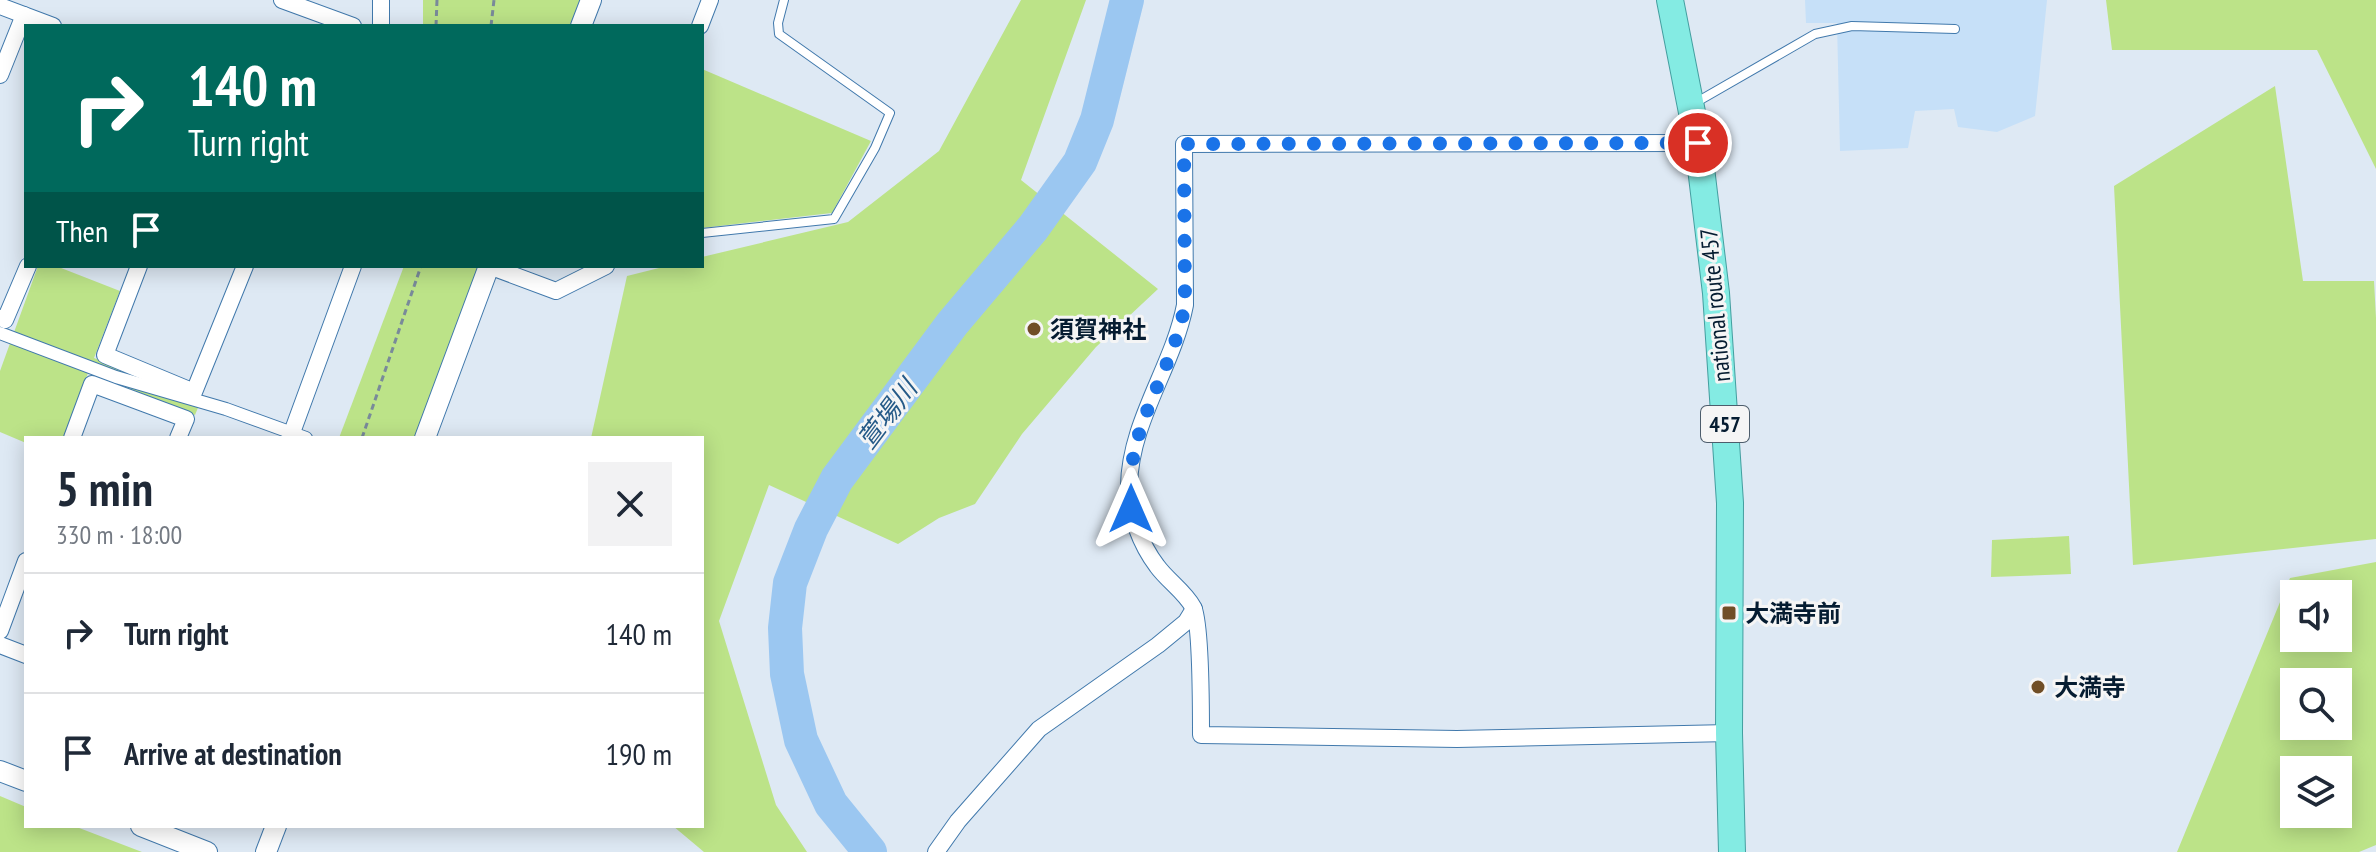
<!DOCTYPE html>
<html lang="en">
<head>
<meta charset="utf-8">
<style>
	:root { --surface:#fff; --page:#f2f2f3; --text:#1f2937; --muted:#747a83; --line:#e0e1e3 }
	body { margin:0; font-family:"PT Sans Narrow","Noto Sans JP",sans-serif; background:var(--page); color:var(--text); height:100vh; display:flex; flex-direction:column; font-size:30px; white-space:nowrap }
	* { box-sizing:border-box; margin:0 }
	p { font-size:26px; color:var(--muted) }
	.icon { flex:none; width:44px; height:44px; fill:none; stroke:currentColor; stroke-width:2; stroke-linecap:round; stroke-linejoin:round }
	.map { position:relative; flex:1; overflow:hidden }
	.side { position:absolute; left:24px; top:436px; width:680px; height:392px; display:flex; flex-direction:column; background:var(--surface); border-radius:0px; box-shadow:0 4px 20px #0003 }
	.side>* { flex:none }
	.hud { position:absolute; left:24px; top:24px; width:680px; height:244px; border-radius:0px; box-shadow:0 4px 20px #0003; background:#00695c; color:#fff; overflow:hidden }
	.fabs { position:absolute; left:2280px; top:580px; display:grid; gap:16px }
	.fabs a { display:grid; place-items:center; width:72px; height:72px; border-radius:0px; background:var(--surface); box-shadow:0 4px 20px #0003; font-size:40px }
	.pin { position:absolute; display:grid; place-items:center; width:68px; height:68px; color:#fff; margin:-34px; border:4px solid #fff; border-radius:50%; box-shadow:0 2px 8px #0007 }
	.me { position:absolute; width:88px; margin:-44px; rotate:0deg; stroke-linejoin:round; filter:drop-shadow(0 0 6px #0008) }
	.turn { display:flex; align-items:center; gap:28px; height:168px; padding:0 32px; font-size:36px }
	.turn .icon { width:104px; height:104px; stroke-width:2.5 }
	.turn b { display:block; font-size:56px; line-height:68px }
	.then { display:flex; align-items:center; height:76px; padding:0 32px; background:#0003; gap:16px; font-size:30px }
	.round { display:grid; place-items:center; flex:none; width:84px; height:84px; border-radius:0px; background:var(--page) }
	.head { display:flex; align-items:center; justify-content:space-between; height:136px; padding:0 32px }
	h1 { font-size:48px; font-weight:700; line-height:60px }
	ul { padding:0; list-style:none }
	li { display:flex; align-items:center; gap:24px; height:120px; padding:0 32px; border-top:2px solid var(--line) }
	li div { flex:1 }
	li b { display:block; font-size:30px }
	li em { font-style:normal }
	.map>svg:first-child { display:block }
	.built { fill:#c6e0f8 }
	.green { fill:#bce388; fill-rule:evenodd }
	.lines { fill:none; stroke-linecap:round; stroke-linejoin:round }
	.river { stroke:#9bc7f1; stroke-width:34 }
	.service-casing { stroke:#4179ac; stroke-width:10 }
	.pedestrian-casing { stroke:#4179ac; stroke-width:14 }
	.minor-casing { stroke:#4179ac; stroke-width:18 }
	.tertiary-casing { stroke:#4179ac; stroke-width:22 }
	.trunk-casing { stroke:#449fa0; stroke-width:28 }
	.path { stroke:#798a9a; stroke-width:3; stroke-dasharray:6 4; stroke-linecap:butt }
	.service { stroke:#fff; stroke-width:8 }
	.pedestrian { stroke:#fff; stroke-width:12 }
	.minor { stroke:#fff; stroke-width:16 }
	.tertiary { stroke:#fff; stroke-width:20 }
	.trunk { stroke:#84ebe3; stroke-width:26 }
	.route { stroke:#1a73e8; stroke-width:14; stroke-dasharray:0 25.2 }
	.poi-dot { fill:#704e26; stroke:#f5f5f5; stroke-width:3 }
	.labels { text-anchor:middle; dominant-baseline:central; stroke-width:6; stroke-linejoin:round; paint-order:stroke }
	.shield { fill:#f5f5f5; stroke:#4d5d6c; stroke-width:2 }
	.shield-label { font-size:22px; font-weight:bold; fill:#051c31 }
	.street-label { font-size:24px; fill:#051c31; stroke:#f5f5f5 }
	.poi-label { font-size:24px; font-weight:bold; fill:#051c31; stroke:#f5f5f5; text-anchor:start }
	.water-label { font-size:26px; font-style:italic; fill:#255a88; stroke:#f5f5f5 }
</style>
</head>
<body>
<div class="map">
<svg width="2376" height="852" viewBox="0 0 2376 852">
	<rect width="100%" height="100%" fill="#dee9f4"/>
	<!-- built -->
	<path class="built" d="M 1805,0 L 2047,0 L 2035,116 L 1997,132 L 1958,127 L 1954,109 L 1915,111 L 1908,148 L 1840,151 L 1837,23 L 1806,23 Z"/>
	<!-- green -->
	<g class="green">
		<path d="M 423,0 L 584,0 L 574,26 L 423,26 Z"/>
		<path d="M 1021,0 L 1086,0 L 1021,180 L 1158,289 L 1096,347 L 1022,434 L 975,504 L 939,518 L 898,544 L 769,485 L 719,621 L 776,805 L 807,852 L 704,852 L 673,826 L 702,826 L 702,438 L 591,438 L 627,276 L 667,266 L 702,266 L 702,257 L 848,222 L 939,151 Z"/>
		<path d="M 2106,0 L 2376,0 L 2376,169 L 2317,50 L 2112,50 Z"/>
		<path d="M 702,69 L 871,141 L 832,213 L 702,228 Z"/>
		<path d="M 2275,86 L 2303,281 L 2374,281 L 2376,318 L 2376,539 L 2133,565 L 2114,186 Z"/>
		<path d="M 38,266 L 56,266 L 120,291 L 94,358 L 202,398 L 195,415 L 88,373 L 64,438 L 26,438 L 26,443 L 0,432 L 0,371 Z"/>
		<path d="M 404,266 L 482,266 L 416,438 L 339,438 Z"/>
		<path d="M 2069,536 L 2071,574 L 1991,577 L 1992,540 Z"/>
		<path d="M 2376,562 L 2376,845 L 2359,852 L 2177,852 L 2290,578 ZM 2294,594 L 2338,594 L 2338,638 L 2294,638 ZM 2294,682 L 2338,682 L 2338,726 L 2294,726 ZM 2294,770 L 2338,770 L 2338,814 L 2294,814 Z"/>
		<path d="M 0,796 L 26,807 L 26,826 L 74,826 L 142,852 L 0,852 Z"/>
	</g>
	<g class="lines">
		<!-- river -->
		<path class="river" d="M 870,852 L 831,804 L 801,740 L 787,674 L 785,628 L 790,583 L 811,529 L 837,479 L 952,324 L 1033,228 L 1080,162 L 1097,120 L 1127,0"/>
		<defs>
			<g id="service">
				<path d="M 1695,103 L 1815,34 L 1852,26 L 1955,29"/>
				<path d="M 702,233 L 834,219 L 875,148 L 890,113 L 779,34 L 778,23 L 784,0"/>
			</g>
			<path id="pedestrian" d="M 0,333 L 116,377 L 226,409 L 306,438"/>
			<g id="minor">
				<path d="M 282,0 L 353,26"/>
				<path d="M 381,0 L 381,26"/>
				<path d="M 0,6 L 53,26"/>
				<path d="M 700,26 L 710,0"/>
				<path d="M 0,75 L 24,15"/>
				<path d="M 1698,143 L 1184,144 L 1185,305 C 1173,367 1130,421 1129,486 C 1128,512 1141,545 1157,566 C 1167,580 1185,592 1193,607 C 1201,621 1201,713 1201,735 L 1457,739 L 1729,733"/>
				<path d="M 139,266 L 105,355 L 194,392 L 245,266"/>
				<path d="M 489,266 L 556,291 L 606,266"/>
				<path d="M 0,318 L 5,320 L 28,266"/>
				<path d="M 72,438 L 92,384 L 186,419 L 178,438"/>
				<path d="M 290,438 L 353,266"/>
				<path d="M 0,631 L 26,561"/>
				<path d="M 0,645 L 26,655"/>
				<path d="M 936,852 L 958,821 L 1039,729 L 1158,645 L 1186,622 L 1194,609"/>
			</g>
			<g id="tertiary">
				<path d="M 581,26 L 591,0"/>
				<path d="M 425,438 L 489,266"/>
				<path d="M 0,771 L 26,781"/>
				<path d="M 141,826 L 207,852"/>
				<path d="M 266,852 L 276,826"/>
			</g>
			<path id="trunk" d="M 1670,0 L 1698,143 L 1716,293 L 1730,503 L 1729,733 L 1732,852"/>
		</defs>
		<!-- service casing -->
		<use href="#service" class="service-casing"/>
		<!-- pedestrian casing -->
		<use href="#pedestrian" class="pedestrian-casing"/>
		<!-- minor casing -->
		<use href="#minor" class="minor-casing"/>
		<!-- tertiary casing -->
		<use href="#tertiary" class="tertiary-casing"/>
		<!-- trunk casing -->
		<use href="#trunk" class="trunk-casing"/>
		<!-- path -->
		<g class="path">
			<path d="M 436,26 L 437,0"/>
			<path d="M 491,26 L 494,0"/>
			<path d="M 362,438 L 421,266"/>
		</g>
		<!-- service -->
		<use href="#service" class="service"/>
		<!-- pedestrian -->
		<use href="#pedestrian" class="pedestrian"/>
		<!-- minor -->
		<use href="#minor" class="minor"/>
		<!-- tertiary -->
		<use href="#tertiary" class="tertiary"/>
		<!-- trunk -->
		<use href="#trunk" class="trunk"/>
	</g>
	<g class="lines">
		<!-- route -->
		<path class="route" d="M 1131,509 C 1123,428 1171,379 1185,305 L 1184,144 L 1698,143"/>
	</g>
	<!-- markers -->
	<g class="poi-dot">
		<circle cx="1034" cy="329" r="8"/>
		<rect x="1721" y="605" width="16" height="16" rx="4"/>
		<circle cx="2038" cy="687" r="8"/>
	</g>
	<g class="labels">
		<!-- shield labels -->
		<rect class="shield" x="1701" y="406" width="48" height="36" rx="6"/>
		<g class="shield-label">
			<text x="1725" y="424">457</text>
		</g>
		<!-- street labels -->
		<g class="street-label">
			<text transform="translate(1715 305) rotate(-95)">national route 457</text>
		</g>
		<!-- poi labels -->
		<g class="poi-label">
			<text x="1050" y="329">須賀神社</text>
			<text x="1745" y="613">大満寺前</text>
			<text x="2054" y="687">大満寺</text>
		</g>
		<!-- water labels -->
		<g class="water-label">
			<text transform="translate(887 414) rotate(-53)">萱場川</text>
		</g>
	</g>
</svg>
<div class="fabs">
<a><svg class="icon" aria-label="sound" viewBox="0 0 24 24"><path d="M4 9h4l5-4v14l-5-4H4zM17 9q2 3 0 6"/></svg></a>
<a><svg class="icon" aria-label="search" viewBox="0 0 24 24"><circle cx="10" cy="10" r="6"/><path d="M15 15l6 6"/></svg></a>
<a><svg class="icon" aria-label="layers" viewBox="0 0 24 24"><path d="M12 4l9 5-9 5-9-5zM3 14l9 5 9-5"/></svg></a>
</div>
<div class="pin" style="left:1698px;top:143px;background:#d93025"><svg class="icon" aria-label="arrive" viewBox="0 0 24 24"><path d="M6 21V4h12l-3 4 3 4H6"/></svg></div>
<svg class="me" style="left:1131px;top:509px" viewBox="-20 -20 40 40"><path d="M0-17L14 15 0 8-14 15z" fill="#1a73e8" stroke="#fff" stroke-width="4"/></svg>
<div class="hud">
<div class="turn"><svg class="icon" aria-label="right" viewBox="0 0 24 24"><path d="M7 20v-9h11M14 6l5 5-5 5"/></svg><div><b>140 m</b>Turn right</div></div>
<div class="then">Then<svg class="icon" aria-label="arrive" viewBox="0 0 24 24"><path d="M6 21V4h12l-3 4 3 4H6"/></svg></div>
</div>
<section class="side">
<div class="head"><div><h1>5 min</h1><p>330 m · 18:00</p></div><a class="round"><svg class="icon" aria-label="close" viewBox="0 0 24 24"><path d="M6 6l12 12M18 6L6 18"/></svg></a></div>
<ul>
<li><svg class="icon" aria-label="right" viewBox="0 0 24 24"><path d="M7 20v-9h11M14 6l5 5-5 5"/></svg><div><b>Turn right</b></div><em>140 m</em></li>
<li><svg class="icon" aria-label="arrive" viewBox="0 0 24 24"><path d="M6 21V4h12l-3 4 3 4H6"/></svg><div><b>Arrive at destination</b></div><em>190 m</em></li>
</ul>
</section>
</div>
</body>
</html>
